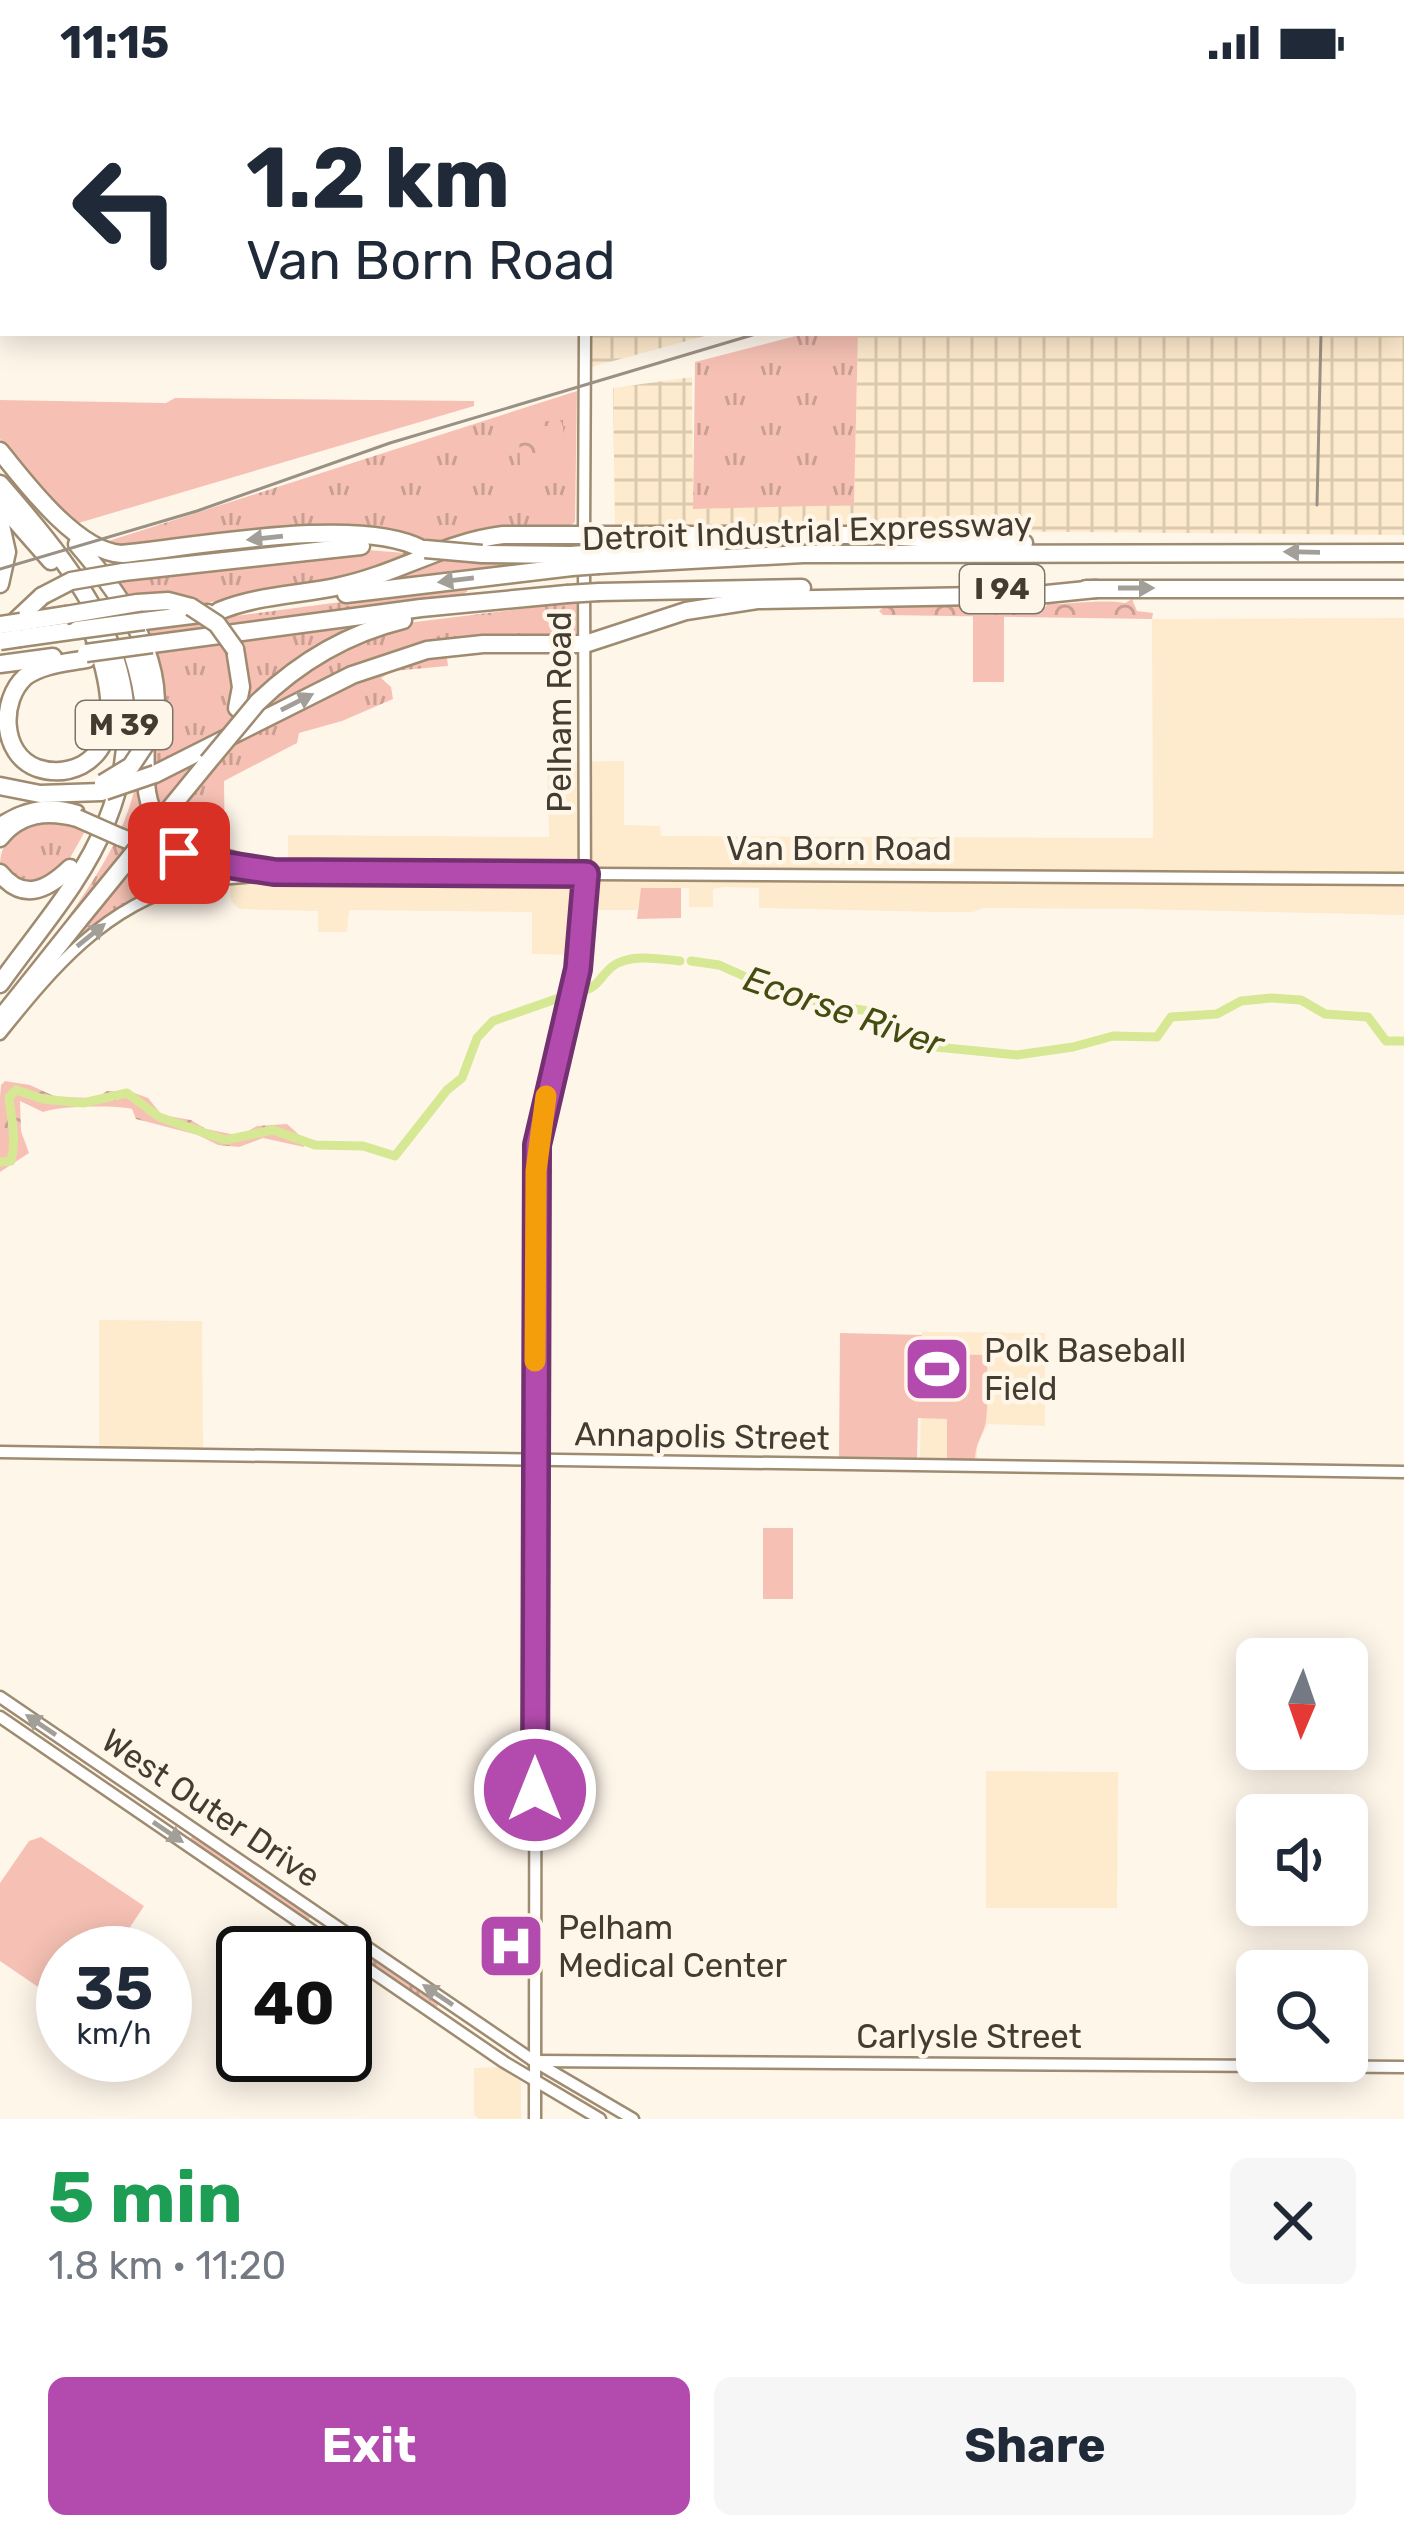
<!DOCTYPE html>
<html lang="en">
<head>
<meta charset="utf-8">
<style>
	:root { --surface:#fff; --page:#f6f6f7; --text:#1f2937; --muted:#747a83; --accent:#b34bae }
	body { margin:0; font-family:Rubik,sans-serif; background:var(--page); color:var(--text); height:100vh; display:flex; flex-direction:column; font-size:45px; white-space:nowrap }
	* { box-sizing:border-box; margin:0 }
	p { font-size:39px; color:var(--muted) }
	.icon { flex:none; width:66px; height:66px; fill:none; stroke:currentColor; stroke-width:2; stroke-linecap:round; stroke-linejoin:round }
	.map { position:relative; height:2035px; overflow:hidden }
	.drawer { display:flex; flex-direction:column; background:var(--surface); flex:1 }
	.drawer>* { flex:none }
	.guide { position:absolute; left:0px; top:0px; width:1404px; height:252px; box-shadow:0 6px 30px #0003; background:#fff; color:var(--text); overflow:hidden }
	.needle { width:78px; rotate:182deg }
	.fabs { position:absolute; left:1236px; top:1554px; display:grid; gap:24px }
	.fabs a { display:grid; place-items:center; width:132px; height:132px; border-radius:18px; background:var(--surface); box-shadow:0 6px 30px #0003; font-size:60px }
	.speed { position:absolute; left:36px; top:1842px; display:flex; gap:24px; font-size:60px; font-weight:700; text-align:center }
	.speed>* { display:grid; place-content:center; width:156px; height:156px; border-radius:50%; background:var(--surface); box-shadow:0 6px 30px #0003; line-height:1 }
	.speed small { font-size:30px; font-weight:400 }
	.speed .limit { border:6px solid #111; border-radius:18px; background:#fff; color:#111 }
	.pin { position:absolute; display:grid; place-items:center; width:102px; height:102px; color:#fff; margin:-51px; border-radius:24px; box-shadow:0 6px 18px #0006 }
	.me { position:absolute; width:132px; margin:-66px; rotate:0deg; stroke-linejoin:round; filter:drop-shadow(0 0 9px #0008) }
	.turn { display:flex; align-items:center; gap:42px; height:252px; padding:0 48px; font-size:54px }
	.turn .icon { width:156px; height:156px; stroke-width:2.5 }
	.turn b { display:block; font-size:84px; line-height:102px }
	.round { display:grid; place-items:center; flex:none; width:126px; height:126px; border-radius:18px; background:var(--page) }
	.summary { display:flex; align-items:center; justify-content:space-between; height:204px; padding:0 48px }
	h1 { font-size:72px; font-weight:700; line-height:90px; color:#1e9e55 }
	.primary-button { display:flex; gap:24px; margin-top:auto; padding:24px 48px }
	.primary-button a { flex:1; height:138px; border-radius:18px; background:var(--accent); color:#fff; font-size:48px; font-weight:700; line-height:138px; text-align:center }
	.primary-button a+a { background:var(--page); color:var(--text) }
	.status { display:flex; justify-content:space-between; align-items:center; height:84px; padding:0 60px; background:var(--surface); direction:ltr }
	.status svg { height:33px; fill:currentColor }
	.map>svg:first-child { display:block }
	.built { fill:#feeacd }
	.industrial { fill:url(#industrial-grid) }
	.grass { fill:url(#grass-tufts) }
	.forest { fill:url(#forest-crowns) }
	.park { fill:#f6c1b4 }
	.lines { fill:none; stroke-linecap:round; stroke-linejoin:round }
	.river { stroke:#d6e894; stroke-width:9 }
	.secondary-casing { stroke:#9e8b70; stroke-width:15 }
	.highway-casing { stroke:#9e8b70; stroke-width:21 }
	.secondary { stroke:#fff; stroke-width:10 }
	.highway { stroke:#fff; stroke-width:16 }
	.rail { stroke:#9a9185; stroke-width:3 }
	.highway-bridge-casing { stroke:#9e8b70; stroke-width:21; stroke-linecap:butt }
	.highway-bridge { stroke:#fff; stroke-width:16 }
	.oneway { fill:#a29e98 }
	.route-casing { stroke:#743171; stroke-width:30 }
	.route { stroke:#b34bae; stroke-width:21 }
	.slow { stroke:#f59e0b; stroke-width:21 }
	.labels { text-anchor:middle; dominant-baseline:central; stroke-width:9; stroke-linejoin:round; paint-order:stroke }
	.shield { fill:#fff6ea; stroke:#7c7468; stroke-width:3 }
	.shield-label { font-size:30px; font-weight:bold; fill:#443c30 }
	.street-label { font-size:33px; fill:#443c30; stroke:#fff6ea }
	.poi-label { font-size:33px; fill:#443c30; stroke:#fff6ea; text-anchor:start }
	.water-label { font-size:36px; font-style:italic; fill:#424d0f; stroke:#fff6ea }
</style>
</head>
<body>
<div class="status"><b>11:15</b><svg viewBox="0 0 49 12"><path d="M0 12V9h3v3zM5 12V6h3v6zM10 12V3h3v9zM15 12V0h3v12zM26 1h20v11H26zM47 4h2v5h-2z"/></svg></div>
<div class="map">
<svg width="1404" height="2035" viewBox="0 0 1404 2035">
	<defs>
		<pattern id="industrial-grid" width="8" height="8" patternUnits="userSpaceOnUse" patternTransform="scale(3)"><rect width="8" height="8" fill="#feeacd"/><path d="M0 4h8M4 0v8" fill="none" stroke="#dbcab0"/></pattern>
		<pattern id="grass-tufts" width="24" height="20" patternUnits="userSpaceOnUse" patternTransform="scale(3)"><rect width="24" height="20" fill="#f6c1b4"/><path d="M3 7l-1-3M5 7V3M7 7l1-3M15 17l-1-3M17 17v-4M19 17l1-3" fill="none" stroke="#c99e93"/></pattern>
		<pattern id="forest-crowns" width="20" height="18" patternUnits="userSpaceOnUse" patternTransform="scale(3)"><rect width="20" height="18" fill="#f6c1b4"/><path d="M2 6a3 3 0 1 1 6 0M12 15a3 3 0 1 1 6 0" fill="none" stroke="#c99e93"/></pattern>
	</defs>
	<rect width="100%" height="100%" fill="#fff6ea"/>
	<!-- built -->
	<g class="built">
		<path d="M 1404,534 L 1404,831 L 1134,825 L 983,824 L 973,828 L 938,828 L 759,824 L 759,804 L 724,803 L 713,805 L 713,823 L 689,823 L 689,804 L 642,804 L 637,826 L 585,826 L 580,871 L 532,870 L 532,828 L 349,826 L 347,848 L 318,848 L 318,827 L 239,825 L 231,817 L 230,799 L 273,788 L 288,778 L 288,751 L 549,753 L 547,678 L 624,677 L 624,741 L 660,742 L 661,752 L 1153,754 L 1152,535 Z"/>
		<path d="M 99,1236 L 202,1237 L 203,1365 L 99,1363 Z"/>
		<path d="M 922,1248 L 1045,1249 L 1045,1342 L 988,1340 L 977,1359 L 977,1375 L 920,1375 Z"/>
		<path d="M 986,1687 L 1118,1688 L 1117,1824 L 986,1824 Z"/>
		<path d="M 501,1983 L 521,1998 L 521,2035 L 479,2035 L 474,2031 L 474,1984 Z"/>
	</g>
	<!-- industrial -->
	<g class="industrial">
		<path d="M 1404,72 L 1404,451 L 615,444 L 613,304 L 692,293 L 693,425 L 854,420 L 858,249 L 1401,249 Z"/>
		<path d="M 590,249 L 716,249 L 591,283 Z"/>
	</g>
	<!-- grass -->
	<g class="grass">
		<path d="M 807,249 L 858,249 L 854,421 L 693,425 L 695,278 Z"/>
		<path d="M 577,307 L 575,438 L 567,444 L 440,459 L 346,447 L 121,467 L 96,461 Z"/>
		<path d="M 368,466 L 417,470 L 358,493 L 170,525 L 176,540 L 461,502 L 468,507 L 460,512 L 172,550 L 176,565 L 381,537 L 341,561 L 407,539 L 575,518 L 579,524 L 579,553 L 413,565 L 148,689 L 152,569 L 148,545 L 112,494 Z"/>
		<path d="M 430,471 L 566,476 L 361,501 Z"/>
		<path d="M 446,567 L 448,582 L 393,587 L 381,594 L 391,603 L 393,615 L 342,637 L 299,649 L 297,659 L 224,697 L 225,765 L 247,772 L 285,774 L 285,778 L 256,778 L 174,751 L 148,700 L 357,594 Z"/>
		<path d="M 138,688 L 161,747 L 192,768 L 191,792 L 153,809 L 55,879 L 39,874 C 80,816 127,758 138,688 Z"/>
		<path d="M 34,736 L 88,742 L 66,781 L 29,804 L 0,781 C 1,755 14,750 34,736 Z"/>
		<path d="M 641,804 L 681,804 L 681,834 L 637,835 Z"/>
		<path d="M 192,1752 L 310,1831 L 310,1834 L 305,1837 L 190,1757 Z"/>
		<path d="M 323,1841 L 438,1917 L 438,1922 L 433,1924 L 322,1848 Z"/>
	</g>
	<!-- forest -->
	<g class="forest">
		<path d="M 563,336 L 564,382 L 520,382 L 519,348 L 536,338 Z"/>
		<path d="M 1132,515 L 1137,527 L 1153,529 L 1152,535 L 883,531 L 879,527 L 883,524 C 921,524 1019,514 1044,524 L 1048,520 C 1073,520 1102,515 1125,519 Z"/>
		<path d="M 5,997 L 30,1001 L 56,1013 L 97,1014 L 107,1007 L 129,1007 L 148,1014 L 162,1031 L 191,1036 L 206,1045 L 231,1050 L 243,1050 L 257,1042 L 287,1040 L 305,1056 L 304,1063 L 263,1054 L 239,1063 L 218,1061 L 198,1051 L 136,1035 L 132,1025 C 112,1021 61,1022 43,1028 L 20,1017 L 21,1047 L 29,1069 L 0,1088 L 0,1013 L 1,1001 Z"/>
	</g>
	<!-- park -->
	<g class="park">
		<path d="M 175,314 L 474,317 L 474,322 L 75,440 L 0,355 L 0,316 L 166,319 Z"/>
		<path d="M 1004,531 L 1004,598 L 973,598 L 973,532 Z"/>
		<path d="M 840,1249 L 922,1251 L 923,1270 L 987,1271 C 987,1292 989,1315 986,1336 C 984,1351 975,1359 975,1375 L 947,1375 L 947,1335 L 918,1334 L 917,1374 L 839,1373 Z"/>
		<rect x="763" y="1444" width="30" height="71"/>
		<path d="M 41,1753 L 144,1822 L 113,1869 L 63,1869 L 63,1920 L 0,1877 L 0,1799 L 29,1757 Z"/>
	</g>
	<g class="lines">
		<!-- river -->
		<g class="river">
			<path d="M 691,877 L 719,881 L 771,904 L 830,921 L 868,927 L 891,947 L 926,962 L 1017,971 L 1073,963 L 1113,952 L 1157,953 L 1171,933 L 1217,930 L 1241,917 L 1271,914 L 1301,916 L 1325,930 L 1368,933 L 1386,957 L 1404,957"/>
			<path d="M 584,907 C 599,902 601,891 613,882 C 631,869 659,875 680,877"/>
			<path d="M 0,1078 L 11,1077 C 17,1054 11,1035 9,1013 L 16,1006 L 43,1015 L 83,1019 L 127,1009 L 159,1033 L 225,1056 L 273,1046 L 315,1061 L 363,1062 L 395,1072 L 447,1006 L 462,994 L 477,954 L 493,937 L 559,914"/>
		</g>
		<defs>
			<g id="secondary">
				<path d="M 584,0 L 584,3"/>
				<path d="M 584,453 L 585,249"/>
				<path d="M 0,739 C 24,723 50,718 78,727"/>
				<path d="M 0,950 C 52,885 105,821 189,800 C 218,792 246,796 274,788 L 1404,795"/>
				<path d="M 0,1368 L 1404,1388"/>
				<path d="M 0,1613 L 534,1977 L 633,2035"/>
				<path d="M 0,1633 L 504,1978 L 600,2035"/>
				<path d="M 534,1977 L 1404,1983"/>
				<path d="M 535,2035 L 536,1087 C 540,1000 577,919 585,833 L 584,478"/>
			</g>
			<g id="highway">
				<path d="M 0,367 C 27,401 78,468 122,470 C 194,463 360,431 422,465"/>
				<path d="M 0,400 C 88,501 164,597 106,739 C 83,797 36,849 0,900"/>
				<path d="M 0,419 L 51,477"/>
				<path d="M 0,437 L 7,468 L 0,500"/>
				<path d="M 959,457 L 1024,459"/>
				<path d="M 77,460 C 121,511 172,580 151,651"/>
				<path d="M 599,469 L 718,461"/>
				<path d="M 482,470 L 571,471"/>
				<path d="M 599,481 L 803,470 L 1404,469"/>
				<path d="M 123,488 L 361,462"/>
				<path d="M 1086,505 L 1404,505"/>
				<path d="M 599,508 L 802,504"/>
				<path d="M 346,510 L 572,483"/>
				<path d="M 137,519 L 168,517 L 191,523"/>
				<path d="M 219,527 C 257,511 300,511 340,502 C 397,490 445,458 503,451 L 868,451 L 969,457"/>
				<path d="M 87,535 C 103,573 131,654 82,681 C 68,688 52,689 37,684 C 0,670 0,616 25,593 C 43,580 66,579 87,575"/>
				<path d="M 144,537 L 208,529"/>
				<path d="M 21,538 L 66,531"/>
				<path d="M 8,544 L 42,512"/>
				<path d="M 20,554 L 77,546"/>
				<path d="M 152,560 L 421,524 L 567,510"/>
				<path d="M 235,565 L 241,603 L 237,624"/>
				<path d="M 133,572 C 173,695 88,746 263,784"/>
				<path d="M 0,580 L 53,573"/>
				<path d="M 257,619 C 299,578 346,550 403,536"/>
				<path d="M 155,690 L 352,591 L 427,566 L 483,560 L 585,560 L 686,527 L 757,516 L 1037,511 L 1096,505"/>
				<path d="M 0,702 L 40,710 L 102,708"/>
				<path d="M 163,733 L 208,678"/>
				<path d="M 120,753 L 195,782 L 245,788"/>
				<path d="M 0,754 C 19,729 48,726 77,734"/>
				<path d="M 0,789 C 23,818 47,806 70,784"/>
				<path d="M 0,935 L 79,836"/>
			</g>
		</defs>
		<!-- secondary casing -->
		<use href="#secondary" class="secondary-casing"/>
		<!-- highway casing -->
		<use href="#highway" class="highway-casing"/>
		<!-- secondary -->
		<use href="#secondary" class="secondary"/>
		<!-- highway -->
		<use href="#highway" class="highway"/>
		<!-- rail -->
		<g class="rail">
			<path d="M 1401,60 L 1404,60"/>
			<path d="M 1317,421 L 1321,249"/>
			<path d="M 0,485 L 197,427 L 390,359 L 759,249"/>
		</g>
		<defs>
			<g id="highway-bridge">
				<path d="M 425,465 L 482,470"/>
				<path d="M 571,471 L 599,469"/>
				<path d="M 572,483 L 599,481"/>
				<path d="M 567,510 L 599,508"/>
				<path d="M 42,512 L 71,497 L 123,488"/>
				<path d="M 191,523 L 217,540 L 235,565"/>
				<path d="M 66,531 L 137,519"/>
				<path d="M 0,541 L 21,538"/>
				<path d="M 77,546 L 144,537"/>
				<path d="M 0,557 L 20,554"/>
				<path d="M 86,569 L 152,560"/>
				<path d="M 208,678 L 257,619"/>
				<path d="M 103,699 L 131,682 L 151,652"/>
				<path d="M 105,707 L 155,690"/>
				<path d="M 77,734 L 120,753"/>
				<path d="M 79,836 L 163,733"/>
			</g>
		</defs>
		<!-- highway-bridge casing -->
		<use href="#highway-bridge" class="highway-bridge-casing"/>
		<!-- highway-bridge -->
		<use href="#highway-bridge" class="highway-bridge"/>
	</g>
	<!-- one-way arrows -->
	<defs><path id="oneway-solid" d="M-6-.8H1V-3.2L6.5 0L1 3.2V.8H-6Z" transform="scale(3)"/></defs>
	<g class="oneway">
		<use href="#oneway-solid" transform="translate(265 454) rotate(174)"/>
		<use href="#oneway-solid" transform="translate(1302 468) rotate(-179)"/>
		<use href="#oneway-solid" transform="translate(456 496) rotate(173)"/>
		<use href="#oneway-solid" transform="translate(1136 504)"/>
		<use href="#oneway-solid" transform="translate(297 618) rotate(-27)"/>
		<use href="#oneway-solid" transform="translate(91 851) rotate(-39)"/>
		<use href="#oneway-solid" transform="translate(41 1641) rotate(-146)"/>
		<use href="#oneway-solid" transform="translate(168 1748) rotate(34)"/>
		<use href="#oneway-solid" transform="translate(438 1911) rotate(-146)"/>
	</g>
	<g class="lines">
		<defs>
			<path id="route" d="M 179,769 L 215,779 L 274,788 L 586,790 L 578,885 L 537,1061 L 535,1706"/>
		</defs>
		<!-- route casing -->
		<use href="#route" class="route-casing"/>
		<!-- route -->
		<use href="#route" class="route"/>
		<!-- slow -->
		<path class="slow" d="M 535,1277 L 536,1087 L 546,1012"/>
	</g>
	<!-- icons -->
	<defs>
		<symbol id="stadium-square" viewBox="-11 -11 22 22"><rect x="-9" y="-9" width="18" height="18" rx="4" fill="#b34bae" stroke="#fff6ea"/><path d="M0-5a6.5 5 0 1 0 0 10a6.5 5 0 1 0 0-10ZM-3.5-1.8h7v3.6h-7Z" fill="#fff"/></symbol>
		<symbol id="hospital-square" viewBox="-11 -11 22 22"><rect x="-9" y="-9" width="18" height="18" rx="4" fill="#b34bae" stroke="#fff6ea"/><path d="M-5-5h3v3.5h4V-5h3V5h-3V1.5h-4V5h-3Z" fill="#fff"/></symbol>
	</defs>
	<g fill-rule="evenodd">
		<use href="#stadium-square" x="899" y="1247" width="76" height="76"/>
		<use href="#hospital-square" x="473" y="1824" width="76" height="76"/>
	</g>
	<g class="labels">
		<!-- shield labels -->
		<g class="shield">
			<rect x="960" y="481" width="84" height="48" rx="9"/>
			<rect x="76" y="617" width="96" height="48" rx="9"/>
		</g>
		<g class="shield-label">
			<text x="1002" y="505">I 94</text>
			<text x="124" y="641">M 39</text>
		</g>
		<!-- street labels -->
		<g class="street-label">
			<text transform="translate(807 447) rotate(-2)">Detroit Industrial Expressway</text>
			<text transform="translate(559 628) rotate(-90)">Pelham Road</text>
			<text x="839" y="764">Van Born Road</text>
			<text transform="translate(702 1352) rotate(1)">Annapolis Street</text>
			<text transform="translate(211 1724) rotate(34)">West Outer Drive</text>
			<text x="969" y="1952">Carlysle Street</text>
		</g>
		<!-- poi labels -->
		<g class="poi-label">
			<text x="984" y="1266">Polk Baseball<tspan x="984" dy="38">Field</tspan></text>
			<text x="558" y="1843">Pelham<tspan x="558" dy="38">Medical Center</tspan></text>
		</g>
		<!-- water labels -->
		<g class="water-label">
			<text transform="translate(844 927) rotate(19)">Ecorse River</text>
		</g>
	</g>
</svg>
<div class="fabs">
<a><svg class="needle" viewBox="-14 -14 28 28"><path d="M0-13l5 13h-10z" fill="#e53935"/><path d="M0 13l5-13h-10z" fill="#747a83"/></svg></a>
<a><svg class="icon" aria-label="sound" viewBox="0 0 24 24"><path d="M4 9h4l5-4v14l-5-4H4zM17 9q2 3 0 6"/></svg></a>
<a><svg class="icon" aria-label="search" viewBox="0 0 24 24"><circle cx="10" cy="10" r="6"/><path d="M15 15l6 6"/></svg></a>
</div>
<div class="speed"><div>35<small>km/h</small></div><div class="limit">40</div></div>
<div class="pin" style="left:179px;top:769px;background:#d93025"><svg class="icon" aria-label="arrive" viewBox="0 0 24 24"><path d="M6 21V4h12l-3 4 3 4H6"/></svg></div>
<svg class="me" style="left:535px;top:1706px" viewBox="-20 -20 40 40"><circle r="17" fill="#b34bae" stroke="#fff" stroke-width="3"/><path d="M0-11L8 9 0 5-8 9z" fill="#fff"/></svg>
<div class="guide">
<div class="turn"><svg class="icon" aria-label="left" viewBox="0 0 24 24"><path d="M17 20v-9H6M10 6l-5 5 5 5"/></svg><div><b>1.2 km</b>Van Born Road</div></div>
</div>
</div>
<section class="drawer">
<div class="summary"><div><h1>5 min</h1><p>1.8 km · 11:20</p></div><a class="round"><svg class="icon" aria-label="close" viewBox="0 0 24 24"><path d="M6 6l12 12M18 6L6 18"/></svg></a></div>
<div class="primary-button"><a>Exit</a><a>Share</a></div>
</section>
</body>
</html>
